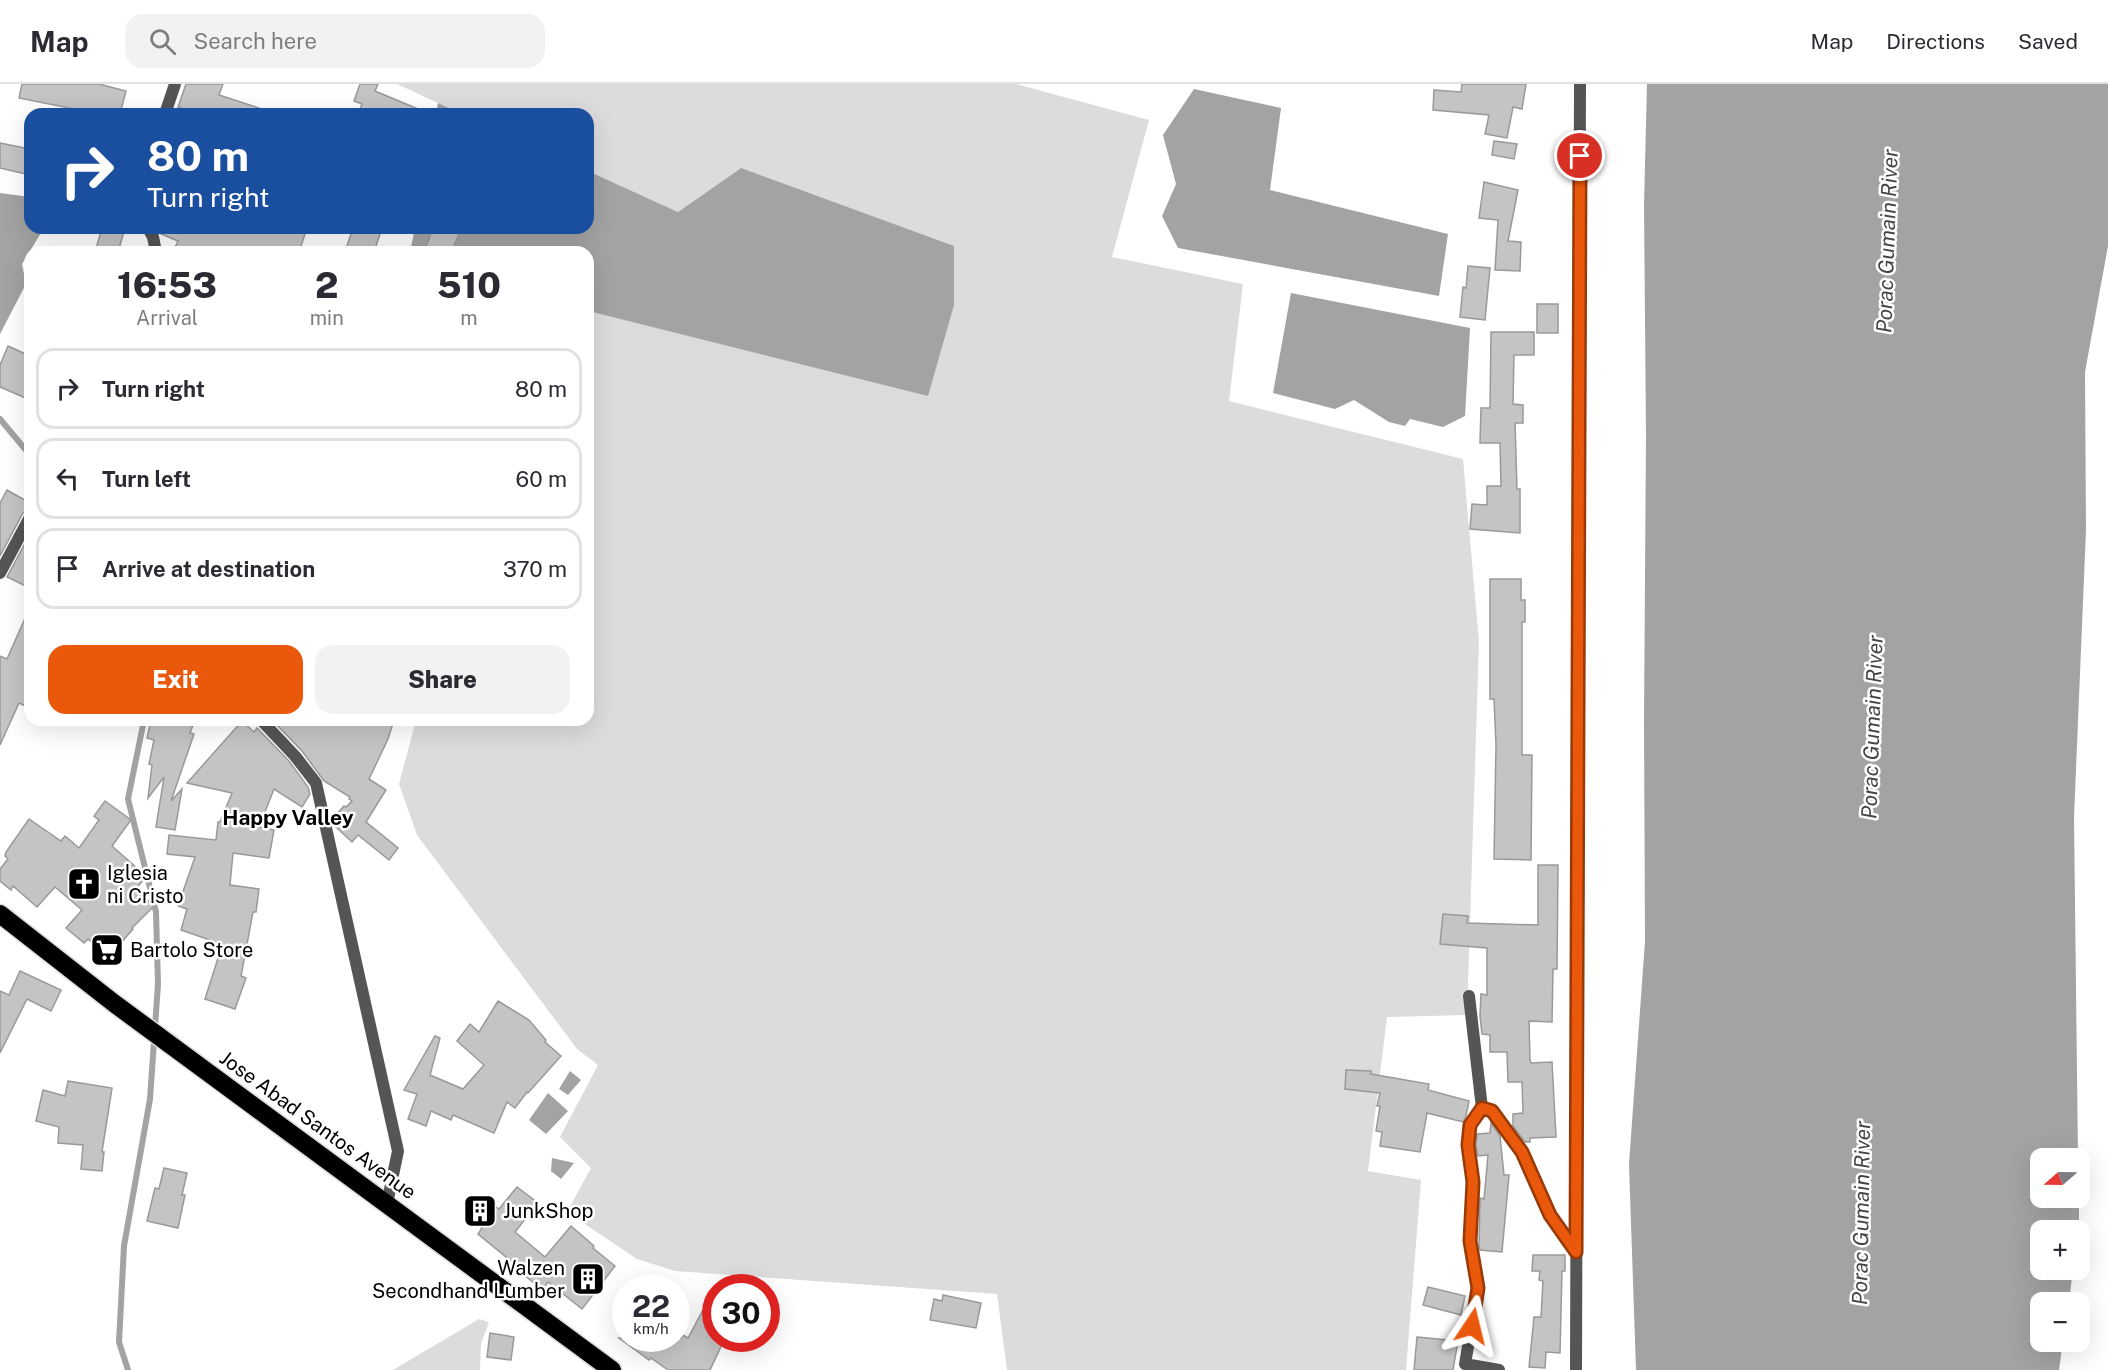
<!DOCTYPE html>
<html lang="en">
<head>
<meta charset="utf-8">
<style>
	:root { --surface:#fff; --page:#f2f2f3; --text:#2b2b33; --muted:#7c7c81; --line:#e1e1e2; --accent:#ea580c }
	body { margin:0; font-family:"Public Sans",sans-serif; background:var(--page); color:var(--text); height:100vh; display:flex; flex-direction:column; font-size:22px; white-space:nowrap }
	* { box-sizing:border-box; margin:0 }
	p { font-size:20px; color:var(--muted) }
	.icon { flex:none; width:33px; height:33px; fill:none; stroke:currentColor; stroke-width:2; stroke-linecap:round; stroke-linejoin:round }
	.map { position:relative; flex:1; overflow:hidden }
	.details { position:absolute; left:24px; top:162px; width:570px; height:480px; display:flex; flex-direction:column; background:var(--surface); border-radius:18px; box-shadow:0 6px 24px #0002 }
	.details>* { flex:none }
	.banner { position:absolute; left:24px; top:24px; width:570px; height:126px; border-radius:18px; box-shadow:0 6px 24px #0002; background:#1a4fa0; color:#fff; overflow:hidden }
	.needle { width:39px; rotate:250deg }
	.buttons { position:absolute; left:2030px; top:1064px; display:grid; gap:12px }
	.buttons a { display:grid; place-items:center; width:60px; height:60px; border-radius:12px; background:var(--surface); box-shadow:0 6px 24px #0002; font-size:30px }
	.speed { position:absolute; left:612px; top:1190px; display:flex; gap:12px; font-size:30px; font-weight:700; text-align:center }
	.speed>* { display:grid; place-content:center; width:78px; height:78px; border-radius:50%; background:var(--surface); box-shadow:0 6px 24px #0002; line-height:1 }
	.speed small { font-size:15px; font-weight:400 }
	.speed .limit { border:9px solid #d22; background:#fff; color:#111 }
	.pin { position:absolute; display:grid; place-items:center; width:51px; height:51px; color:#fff; margin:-26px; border:3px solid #fff; border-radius:50%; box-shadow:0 2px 6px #0007 }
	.me { position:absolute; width:66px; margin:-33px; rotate:10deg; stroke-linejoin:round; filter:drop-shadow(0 0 4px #0008) }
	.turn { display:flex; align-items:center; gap:21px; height:126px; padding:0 24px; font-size:27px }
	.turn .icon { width:78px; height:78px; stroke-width:2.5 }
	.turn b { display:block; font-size:42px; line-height:51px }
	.eta { display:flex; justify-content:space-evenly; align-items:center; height:102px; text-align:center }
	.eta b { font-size:36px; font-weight:800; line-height:42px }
	.action { display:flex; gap:12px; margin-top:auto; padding:12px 24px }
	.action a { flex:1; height:69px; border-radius:18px; background:var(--accent); color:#fff; font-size:24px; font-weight:800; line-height:69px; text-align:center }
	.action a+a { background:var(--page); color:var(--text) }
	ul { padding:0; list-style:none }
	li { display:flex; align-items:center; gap:18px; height:81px; margin:0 12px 9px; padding:0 12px; border:3px solid var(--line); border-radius:18px }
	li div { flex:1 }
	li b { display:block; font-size:22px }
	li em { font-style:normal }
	header { display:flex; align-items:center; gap:36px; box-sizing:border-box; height:84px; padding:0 30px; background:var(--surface); border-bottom:2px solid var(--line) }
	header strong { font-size:28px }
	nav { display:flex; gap:33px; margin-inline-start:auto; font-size:21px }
	.search { width:420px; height:54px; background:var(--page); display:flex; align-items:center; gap:15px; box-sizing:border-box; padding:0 21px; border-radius:18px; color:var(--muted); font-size:22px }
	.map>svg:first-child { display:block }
	.green { fill:#dcdcdc }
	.water { fill:#a3a3a3 }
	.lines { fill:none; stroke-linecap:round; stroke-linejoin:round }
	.stream { stroke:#a3a3a3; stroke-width:6 }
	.building { fill:#c4c4c4; stroke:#999; stroke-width:1.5 }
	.highway-casing { stroke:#dbdbdb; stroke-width:21 }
	.street { stroke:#555; stroke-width:12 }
	.highway { stroke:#000; stroke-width:18 }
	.route-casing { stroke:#983908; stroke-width:15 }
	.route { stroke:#ea580c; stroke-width:10 }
	.labels { text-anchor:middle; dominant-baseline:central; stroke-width:5; stroke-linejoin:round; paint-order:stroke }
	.poi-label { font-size:20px; fill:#000; stroke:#fff; text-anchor:start }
	.street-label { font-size:20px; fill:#000; stroke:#fff }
	.water-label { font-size:21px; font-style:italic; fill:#444; stroke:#fff }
	.neighbourhood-label { font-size:21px; font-weight:bold; fill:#000; stroke:#fff }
</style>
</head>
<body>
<header>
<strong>Map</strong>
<div class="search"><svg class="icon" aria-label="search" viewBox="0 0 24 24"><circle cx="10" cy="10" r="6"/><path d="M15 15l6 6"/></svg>Search here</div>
<nav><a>Map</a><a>Directions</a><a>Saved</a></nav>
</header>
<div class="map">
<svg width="2108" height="1286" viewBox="0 0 2108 1286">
	<rect width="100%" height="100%" fill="#fff"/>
	<!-- green -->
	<g class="green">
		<path d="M 397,0 L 1016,0 L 1149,36 L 1112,173 L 1243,200 L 1229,317 L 1463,375 L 1479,558 L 1467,931 L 1387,933 L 1368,1087 L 1421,1096 L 1406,1286 L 1007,1286 L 997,1210 L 675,1187 L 637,1175 L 567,1128 L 591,1084 L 560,1053 L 598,981 L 577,965 L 417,751 L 399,700 L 416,636 L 588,636 L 588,227 L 928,311 L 741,84 L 678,128 L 588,87 L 588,30 L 462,30 Z"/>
		<path d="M 479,1235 L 489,1238 L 481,1260 L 480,1286 L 393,1286 Z"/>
	</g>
	<!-- water -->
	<g class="water">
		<path d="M 1647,0 L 2108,0 L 2108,162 L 2085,288 L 2086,446 L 2074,733 L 2078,1074 L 2040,1074 L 2040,1113 L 2079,1113 L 2079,1146 L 2040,1146 L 2040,1185 L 2073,1185 L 2069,1218 L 2040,1218 L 2040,1257 L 2063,1257 L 2059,1286 L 1636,1286 L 1629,1080 L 1645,857 L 1644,637 L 1646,350 L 1644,121 Z"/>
		<path d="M 1194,5 L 1281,24 L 1270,106 L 1448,150 L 1439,212 L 1178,164 L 1162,132 L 1176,100 L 1163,51 Z"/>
		<path d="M 438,19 L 462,30 L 436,30 Z"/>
		<path d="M 741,84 L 954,162 L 954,221 L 928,312 L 588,227 L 588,168 L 410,168 L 415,144 L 588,144 L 588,87 L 678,128 Z"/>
		<path d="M 0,109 L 30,113 L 30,144 L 44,144 L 22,180 L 26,200 L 0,250 Z"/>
		<path d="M 1291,209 L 1470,244 L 1465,332 L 1443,343 L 1410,335 L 1405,342 L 1389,338 L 1354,316 L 1335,325 L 1273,309 Z"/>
		<path d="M 570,987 L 581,996 L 568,1011 L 559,1005 Z"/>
		<path d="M 548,1009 L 568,1027 L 546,1050 L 529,1036 Z"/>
		<path d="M 552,1074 L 574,1079 L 561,1095 L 551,1087 Z"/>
	</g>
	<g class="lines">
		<!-- stream -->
		<g class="stream">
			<path d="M 0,335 L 30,371"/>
			<path d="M 128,1286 L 119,1258 L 124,1162 L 150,1015 L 158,900 L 156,828 L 128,715 L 144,636"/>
		</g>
	</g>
	<!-- building -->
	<g class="building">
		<path d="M 22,0 L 99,0 L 126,7 L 120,30 L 73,30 L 74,25 L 19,14 Z"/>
		<path d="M 186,0 L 223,0 L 219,11 L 268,27 L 268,30 L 198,30 L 178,23 Z"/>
		<path d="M 360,0 L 378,0 L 375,7 L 430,30 L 358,30 L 362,20 L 354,17 Z"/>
		<path d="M 1462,0 L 1526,0 L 1522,25 L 1513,23 L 1507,54 L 1485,50 L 1489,31 L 1433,26 L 1434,6 L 1461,8 Z"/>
		<path d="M 1494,57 L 1517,60 L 1514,75 L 1492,71 Z"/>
		<path d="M 0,59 L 30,65 L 30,91 L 0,84 Z"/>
		<path d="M 1484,98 L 1518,106 L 1508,157 L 1521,158 L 1520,187 L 1495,186 L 1498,136 L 1479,134 Z"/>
		<path d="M 102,144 L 125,144 L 118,168 L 95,168 Z"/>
		<path d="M 157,144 L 307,144 L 299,168 L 173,168 L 178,157 L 161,150 Z"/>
		<path d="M 353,144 L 382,144 L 374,168 L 345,168 Z"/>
		<path d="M 433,144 L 461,144 L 452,168 L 440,168 L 426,163 Z"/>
		<path d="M 1468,182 L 1490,184 L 1485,236 L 1460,233 L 1463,203 L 1466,204 Z"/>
		<rect x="1537" y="220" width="21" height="29"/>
		<path d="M 1491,248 L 1534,248 L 1534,271 L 1514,271 L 1513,320 L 1523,321 L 1523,339 L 1515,339 L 1517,405 L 1520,405 L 1520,449 L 1470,445 L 1472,420 L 1487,421 L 1487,402 L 1501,402 L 1500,359 L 1480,359 L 1481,324 L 1490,324 Z"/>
		<path d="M 8,262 L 30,272 L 30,316 L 0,303 L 0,281 Z"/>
		<path d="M 7,406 L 30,419 L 30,425 L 23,429 L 0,472 L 0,419 Z"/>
		<path d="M 30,450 L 30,504 L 7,493 Z"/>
		<path d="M 1490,495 L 1521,495 L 1521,516 L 1525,516 L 1525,538 L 1522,538 L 1522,671 L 1532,671 L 1531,776 L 1494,775 L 1496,661 L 1494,615 L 1490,615 Z"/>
		<path d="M 30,523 L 30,624 L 19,619 L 0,661 L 0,572 L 7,575 Z"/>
		<path d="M 151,636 L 195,636 L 190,649 L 194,650 L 171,717 L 182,705 L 175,746 L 156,743 L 164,693 L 148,714 L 152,681 L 149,680 L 154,656 L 147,654 Z"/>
		<path d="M 278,636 L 394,636 L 388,655 L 369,695 L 386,706 L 366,738 L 398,764 L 389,776 L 358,751 L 352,758 L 334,741 L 333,738 L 337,734 L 335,732 L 344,722 L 346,723 L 352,717 L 349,715 L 350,713 L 324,697 L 302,667 L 276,640 Z"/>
		<path d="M 242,637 L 254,648 L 257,644 L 289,677 L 308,703 L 310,710 L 302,723 L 274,705 L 259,743 L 274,746 L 269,774 L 233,769 L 230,801 L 259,805 L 256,828 L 253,828 L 241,892 L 246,894 L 235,925 L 205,915 L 219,871 L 208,869 L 210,856 L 181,846 L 187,825 L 178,822 L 195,773 L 167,770 L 169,751 L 216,756 L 218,738 L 220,738 L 232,709 L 187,699 Z"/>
		<path d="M 105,717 L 131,736 L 112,762 L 146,792 L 136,805 L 154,822 L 132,844 L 133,845 L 108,874 L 88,855 L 84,859 L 66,844 L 82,826 L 55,803 L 37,823 L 13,802 L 11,806 L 0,797 L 0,785 L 8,775 L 5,772 L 6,768 L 29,735 L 61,757 L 65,752 L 79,764 L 99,736 L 94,732 Z"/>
		<path d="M 1538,781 L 1558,781 L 1557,885 L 1553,885 L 1552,938 L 1529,937 L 1530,976 L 1531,979 L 1552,978 L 1556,1053 L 1530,1054 L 1530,1058 L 1525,1058 L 1513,1042 L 1513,1030 L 1523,1029 L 1522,998 L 1508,998 L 1507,968 L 1490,968 L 1490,951 L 1482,950 L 1480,932 L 1481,910 L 1487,911 L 1487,864 L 1440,860 L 1443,830 L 1468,832 L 1467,839 L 1538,841 Z"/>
		<path d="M 20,887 L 61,906 L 51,927 L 27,915 L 0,969 L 0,907 L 9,911 Z"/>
		<path d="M 498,917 L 529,936 L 546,956 L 545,958 L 561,972 L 528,1009 L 527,1008 L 515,1024 L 507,1018 L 494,1049 L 453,1031 L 451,1036 L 431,1027 L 426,1042 L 408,1035 L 417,1010 L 404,1006 L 435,952 L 440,954 L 430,991 L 463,1005 L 484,981 L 457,957 L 470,940 L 479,948 Z"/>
		<path d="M 1346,986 L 1371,987 L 1371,990 L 1429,1000 L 1428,1006 L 1469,1017 L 1466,1032 L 1463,1038 L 1427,1029 L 1420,1068 L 1380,1062 L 1382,1048 L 1376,1047 L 1380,1022 L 1377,1022 L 1380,1009 L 1345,1005 Z"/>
		<path d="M 68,997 L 112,1004 L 102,1068 L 104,1068 L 102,1087 L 81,1085 L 83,1061 L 58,1059 L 59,1043 L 36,1037 L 43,1006 L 65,1012 Z"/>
		<path d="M 1491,1039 L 1500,1052 L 1504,1091 L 1509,1091 L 1502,1168 L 1480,1166 L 1479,1162 L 1480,1114 L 1484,1115 L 1488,1071 L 1478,1072 L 1476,1061 L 1477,1050 L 1490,1049 Z"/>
		<path d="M 164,1084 L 187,1089 L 182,1111 L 185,1111 L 178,1144 L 147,1137 L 155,1104 L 159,1105 Z"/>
		<path d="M 517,1103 L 538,1119 L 515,1148 L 545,1173 L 571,1142 L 594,1162 L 593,1164 L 615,1182 L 582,1225 L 548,1198 L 542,1206 L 516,1184 L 517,1182 L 478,1150 L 482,1144 L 467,1133 L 482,1112 L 499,1125 Z"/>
		<path d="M 1533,1171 L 1565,1171 L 1565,1187 L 1562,1187 L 1560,1269 L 1546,1268 L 1545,1284 L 1529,1283 L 1534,1233 L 1541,1233 L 1543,1197 L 1539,1196 L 1540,1187 L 1532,1187 Z"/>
		<path d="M 1428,1203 L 1465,1212 L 1461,1231 L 1423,1221 Z"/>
		<path d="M 943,1211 L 981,1219 L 976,1244 L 930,1236 L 934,1215 L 942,1217 Z"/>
		<path d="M 704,1224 L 716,1229 L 716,1254 L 725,1254 L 710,1286 L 668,1286 L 651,1274 L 649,1276 L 619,1254 L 681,1254 L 683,1251 L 688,1254 Z"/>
		<path d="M 490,1249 L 514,1253 L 511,1276 L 487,1273 Z"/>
		<path d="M 1417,1253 L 1458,1257 L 1453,1286 L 1414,1286 Z"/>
	</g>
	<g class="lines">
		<defs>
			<path id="highway" d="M 0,830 L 115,920 L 612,1286"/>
		</defs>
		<!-- highway casing -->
		<use href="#highway" class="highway-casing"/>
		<!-- street -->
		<g class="street">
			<path d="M 165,30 L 175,0"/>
			<path d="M 148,144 L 153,153 L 156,168"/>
			<path d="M 0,489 L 30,433"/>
			<path d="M 261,636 L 295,672 L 316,699 L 398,1067 L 387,1120"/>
			<path d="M 1469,912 L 1482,1024 L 1492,1027 L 1522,1068 L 1550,1131 L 1576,1168"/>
			<path d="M 1482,1024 L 1470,1041 L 1468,1061 L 1473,1098 L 1470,1157 L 1478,1204 L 1465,1280 L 1499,1286"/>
			<path d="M 1576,1286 L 1580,0"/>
		</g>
		<!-- highway -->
		<use href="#highway" class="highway"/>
	</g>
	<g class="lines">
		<defs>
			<path id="route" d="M 1472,1242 L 1478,1204 L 1470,1157 L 1473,1098 L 1468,1061 L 1470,1041 L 1482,1024 L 1492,1027 L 1522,1068 L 1550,1131 L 1576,1168 L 1580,72"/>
		</defs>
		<!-- route casing -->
		<use href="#route" class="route-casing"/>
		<!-- route -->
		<use href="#route" class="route"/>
	</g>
	<!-- icons -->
	<defs>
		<symbol id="church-square" viewBox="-11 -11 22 22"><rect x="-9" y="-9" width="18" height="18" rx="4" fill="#000" stroke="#fff"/><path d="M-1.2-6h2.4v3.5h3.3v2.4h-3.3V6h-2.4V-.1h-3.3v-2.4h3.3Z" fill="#fff"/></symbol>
		<symbol id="supermarket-square" viewBox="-11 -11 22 22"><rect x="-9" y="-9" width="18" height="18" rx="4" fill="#000" stroke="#fff"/><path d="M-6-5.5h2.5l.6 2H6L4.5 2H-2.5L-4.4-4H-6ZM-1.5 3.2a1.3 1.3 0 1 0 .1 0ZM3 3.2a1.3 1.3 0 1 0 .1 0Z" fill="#fff"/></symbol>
		<symbol id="building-square" viewBox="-11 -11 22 22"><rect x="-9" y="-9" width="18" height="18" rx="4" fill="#000" stroke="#fff"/><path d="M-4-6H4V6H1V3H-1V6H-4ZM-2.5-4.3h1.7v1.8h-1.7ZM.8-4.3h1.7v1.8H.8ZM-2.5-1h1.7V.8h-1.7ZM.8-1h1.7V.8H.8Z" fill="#fff"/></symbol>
	</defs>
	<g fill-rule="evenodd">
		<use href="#church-square" x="65" y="781" width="38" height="38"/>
		<use href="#supermarket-square" x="88" y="847" width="38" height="38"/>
		<use href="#building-square" x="461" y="1108" width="38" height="38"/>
		<use href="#building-square" x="569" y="1176" width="38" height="38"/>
	</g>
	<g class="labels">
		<!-- poi labels -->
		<g class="poi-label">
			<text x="107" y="789">Iglesia<tspan x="107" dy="23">ni Cristo</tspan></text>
			<text x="130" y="866">Bartolo Store</text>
			<text x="503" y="1127">JunkShop</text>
			<text x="565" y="1184" text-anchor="end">Walzen<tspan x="565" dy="23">Secondhand Lumber</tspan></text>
		</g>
		<!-- street labels -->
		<g class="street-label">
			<text transform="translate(318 1041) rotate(36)">Jose Abad Santos Avenue</text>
		</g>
		<!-- water labels -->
		<g class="water-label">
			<text transform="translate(1887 157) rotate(-88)">Porac Gumain River</text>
			<text transform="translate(1872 643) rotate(-88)">Porac Gumain River</text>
			<text transform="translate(1861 1129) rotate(-89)">Porac Gumain River</text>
		</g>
		<!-- neighbourhood labels -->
		<g class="neighbourhood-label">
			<text x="288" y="733">Happy Valley</text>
		</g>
	</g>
</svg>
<div class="buttons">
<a><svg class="needle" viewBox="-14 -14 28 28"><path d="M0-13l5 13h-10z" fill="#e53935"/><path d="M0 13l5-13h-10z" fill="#7c7c81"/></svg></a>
<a>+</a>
<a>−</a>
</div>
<div class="speed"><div>22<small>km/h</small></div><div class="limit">30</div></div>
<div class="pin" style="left:1580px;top:72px;background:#d93025"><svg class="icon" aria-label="arrive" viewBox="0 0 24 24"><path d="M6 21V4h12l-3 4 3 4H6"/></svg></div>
<svg class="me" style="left:1472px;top:1242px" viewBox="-20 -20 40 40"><path d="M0-17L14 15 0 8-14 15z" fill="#ea580c" stroke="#fff" stroke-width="4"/></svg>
<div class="banner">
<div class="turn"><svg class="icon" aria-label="right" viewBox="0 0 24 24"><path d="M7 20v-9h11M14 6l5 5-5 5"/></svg><div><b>80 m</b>Turn right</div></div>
</div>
<section class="details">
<div class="eta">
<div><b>16:53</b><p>Arrival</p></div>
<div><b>2</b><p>min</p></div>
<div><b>510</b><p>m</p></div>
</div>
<ul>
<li><svg class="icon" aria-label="right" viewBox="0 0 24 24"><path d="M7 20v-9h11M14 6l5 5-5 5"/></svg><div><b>Turn right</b></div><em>80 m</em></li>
<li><svg class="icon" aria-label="left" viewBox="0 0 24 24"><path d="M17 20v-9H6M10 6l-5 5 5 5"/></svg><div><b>Turn left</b></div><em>60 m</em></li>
<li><svg class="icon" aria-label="arrive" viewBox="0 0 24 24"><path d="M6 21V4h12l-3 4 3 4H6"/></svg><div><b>Arrive at destination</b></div><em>370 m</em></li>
</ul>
<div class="action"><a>Exit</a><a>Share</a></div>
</section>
</div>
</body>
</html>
